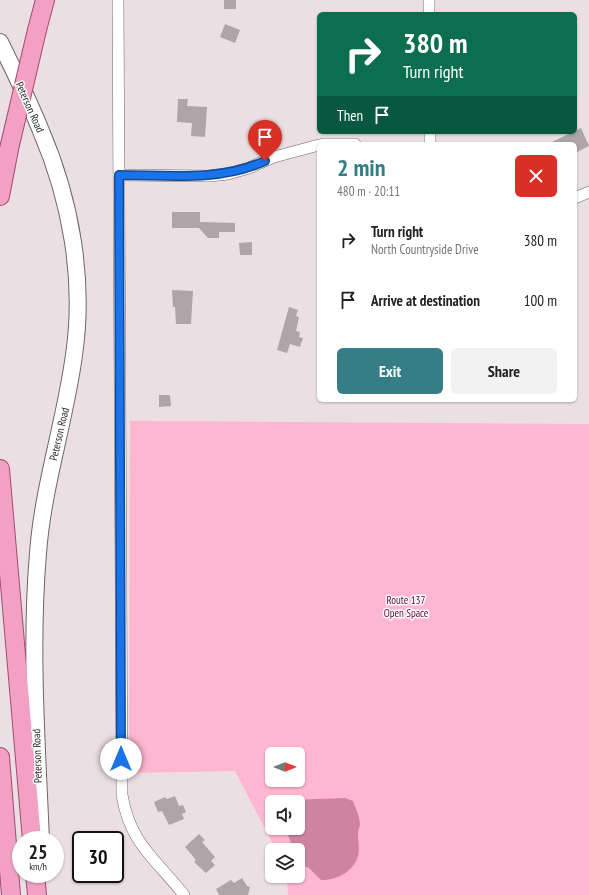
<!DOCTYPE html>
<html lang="en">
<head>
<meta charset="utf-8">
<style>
	:root { --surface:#fff; --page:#f2f2f2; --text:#222; --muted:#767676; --accent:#367e86 }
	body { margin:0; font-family:"PT Sans Narrow",sans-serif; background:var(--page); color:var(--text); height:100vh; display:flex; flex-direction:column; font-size:15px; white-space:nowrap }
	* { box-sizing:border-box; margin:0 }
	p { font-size:13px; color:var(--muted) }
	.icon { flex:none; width:22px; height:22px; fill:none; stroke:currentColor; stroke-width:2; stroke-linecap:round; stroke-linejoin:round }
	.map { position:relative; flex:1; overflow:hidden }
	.side { position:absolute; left:317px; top:142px; width:260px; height:260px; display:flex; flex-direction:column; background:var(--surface); border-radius:6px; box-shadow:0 1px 3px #0004 }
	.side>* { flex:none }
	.top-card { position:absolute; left:317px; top:12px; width:260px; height:122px; border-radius:6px; box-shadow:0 1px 3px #0004; background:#0b6e4f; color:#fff; overflow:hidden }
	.needle { width:26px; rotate:90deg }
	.controls { position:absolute; left:265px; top:747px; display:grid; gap:8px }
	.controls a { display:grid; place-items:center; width:40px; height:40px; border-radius:6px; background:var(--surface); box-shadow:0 1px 3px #0004; font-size:20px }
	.speed { position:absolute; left:12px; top:831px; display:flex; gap:8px; font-size:20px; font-weight:700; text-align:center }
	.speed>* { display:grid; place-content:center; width:52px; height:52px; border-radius:50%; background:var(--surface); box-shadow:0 1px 3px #0004; line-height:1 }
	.speed small { font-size:10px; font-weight:400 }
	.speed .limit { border:2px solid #111; border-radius:6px; background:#fff; color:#111 }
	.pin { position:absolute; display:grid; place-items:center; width:34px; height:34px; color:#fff; margin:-41px -17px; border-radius:50% 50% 50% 0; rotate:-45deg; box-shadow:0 0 4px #0007 }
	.pin .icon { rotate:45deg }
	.me { position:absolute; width:44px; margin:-22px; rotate:0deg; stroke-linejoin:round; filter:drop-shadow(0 0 3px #0008) }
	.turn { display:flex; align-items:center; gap:14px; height:84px; padding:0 20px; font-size:18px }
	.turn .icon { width:52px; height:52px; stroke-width:2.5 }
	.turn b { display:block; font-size:28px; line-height:34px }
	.then { display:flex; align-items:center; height:38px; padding:0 20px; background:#0003; gap:8px; font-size:15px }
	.round { display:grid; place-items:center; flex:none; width:42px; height:42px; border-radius:6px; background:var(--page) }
	.head { display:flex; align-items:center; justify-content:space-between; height:68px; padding:0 20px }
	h1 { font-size:24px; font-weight:700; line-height:30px; color:var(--accent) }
	.action { display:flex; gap:8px; margin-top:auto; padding:8px 20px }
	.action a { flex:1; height:46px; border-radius:6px; background:var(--accent); color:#fff; font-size:16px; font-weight:700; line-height:46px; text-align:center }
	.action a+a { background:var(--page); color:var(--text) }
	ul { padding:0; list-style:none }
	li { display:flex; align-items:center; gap:12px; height:60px; padding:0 20px }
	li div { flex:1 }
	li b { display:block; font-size:15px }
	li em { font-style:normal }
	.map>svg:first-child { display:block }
	.green { fill:#ffb6d1; fill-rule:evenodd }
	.water { fill:#ce84a0 }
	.building { fill:#afa4a8 }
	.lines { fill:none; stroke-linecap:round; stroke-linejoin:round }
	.street-casing { stroke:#706569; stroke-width:12 }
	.secondary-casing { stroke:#706569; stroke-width:18 }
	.primary-casing { stroke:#a44a71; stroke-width:20 }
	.street { stroke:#fff; stroke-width:11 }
	.secondary { stroke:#fff; stroke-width:16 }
	.primary { stroke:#f2a1c4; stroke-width:18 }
	.primary-bridge-casing { stroke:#a44a71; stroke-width:20; stroke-linecap:butt }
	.primary-bridge { stroke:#f2a1c4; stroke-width:18 }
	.route-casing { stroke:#114b97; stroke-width:10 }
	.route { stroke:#1a73e8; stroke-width:7 }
	.labels { text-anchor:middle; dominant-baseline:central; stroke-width:3; stroke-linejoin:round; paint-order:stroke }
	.street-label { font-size:11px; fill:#221e1f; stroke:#fff }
	.park-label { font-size:11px; fill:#600536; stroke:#fff }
</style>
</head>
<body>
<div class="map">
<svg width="589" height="895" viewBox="0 0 589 895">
	<rect width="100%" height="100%" fill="#ebdfe3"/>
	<!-- green -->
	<path class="green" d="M 130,421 L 589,424 L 589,895 L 288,895 L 287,876 L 298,876 L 298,850 L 276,850 L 235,771 L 129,773 ZM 272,754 L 298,754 L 298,780 L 272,780 ZM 272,802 L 298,802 L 298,828 L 272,828 Z"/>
	<!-- water -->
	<path class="water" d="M 345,798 L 353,801 C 356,809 360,817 360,825 C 359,828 358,831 358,834 C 358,842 360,849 358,856 C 354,871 336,881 321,880 L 309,868 L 298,864 L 298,850 L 294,850 L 285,828 L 298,828 L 298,802 L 282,802 L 289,800 Z"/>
	<!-- building -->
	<g class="building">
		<rect x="224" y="0" width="12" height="9"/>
		<path d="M 225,24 L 240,30 L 235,43 L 220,37 Z"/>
		<path d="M 178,99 L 188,99 L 187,106 L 207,107 L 205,137 L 191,136 L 192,123 L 177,122 Z"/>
		<path d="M 581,128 L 589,146 L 575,153 L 575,144 L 548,144 Z"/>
		<path d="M 172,212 L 200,212 L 200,222 L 235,223 L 235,232 L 219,232 L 219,238 L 208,238 L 199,228 L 172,228 Z"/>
		<path d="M 252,242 L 252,255 L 240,255 L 239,243 Z"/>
		<path d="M 172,290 L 193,291 L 191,324 L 176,324 L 175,307 L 173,307 Z"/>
		<path d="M 289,307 L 298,310 L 296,316 L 299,317 L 296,331 L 300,332 L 299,337 L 303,338 L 300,347 L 290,344 L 287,353 L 277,350 Z"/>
		<path d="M 159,395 L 170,395 L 171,406 L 159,407 Z"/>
		<path d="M 175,796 L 179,806 L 183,805 L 186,812 L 182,814 L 184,819 L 169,825 L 162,811 L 158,812 L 154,802 L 165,797 L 167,799 Z"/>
		<path d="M 199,834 L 205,840 L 202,842 L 215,857 L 211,861 L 215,865 L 206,873 L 194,862 L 196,860 L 185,847 Z"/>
		<path d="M 242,878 L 247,886 L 250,887 L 248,895 L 219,895 L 216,889 L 231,880 L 234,883 Z"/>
	</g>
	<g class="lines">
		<defs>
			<g id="street">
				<path d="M 118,0 L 122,795 C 130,844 156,859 184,895"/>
				<path d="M 429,0 L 429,14"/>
				<path d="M 430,132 L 430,144"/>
				<path d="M 323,144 L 355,144"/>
				<path d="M 119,175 L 209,176 L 228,174 L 249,168 L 274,157 L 319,145"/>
				<path d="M 575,198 L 589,192"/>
			</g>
			<path id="secondary" d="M 0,42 C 14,71 29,101 41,131 C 71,201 85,280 74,355 C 65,422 43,486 38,553 C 30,648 37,745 41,840"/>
			<g id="primary">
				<path d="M 37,30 L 45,0"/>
				<path d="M 0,196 L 9,149"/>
				<path d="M 0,469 L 32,840"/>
				<path d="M 0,757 L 11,895"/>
				<path d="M 35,874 L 37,895"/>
			</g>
		</defs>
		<!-- street casing -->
		<use href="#street" class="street-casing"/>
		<!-- secondary casing -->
		<use href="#secondary" class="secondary-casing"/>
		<!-- primary casing -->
		<use href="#primary" class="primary-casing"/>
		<!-- street -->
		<use href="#street" class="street"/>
		<!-- secondary -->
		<use href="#secondary" class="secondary"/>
		<!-- primary -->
		<use href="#primary" class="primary"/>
		<defs>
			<path id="primary-bridge" d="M 9,149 L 37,30"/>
		</defs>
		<!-- primary-bridge casing -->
		<use href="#primary-bridge" class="primary-bridge-casing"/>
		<!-- primary-bridge -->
		<use href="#primary-bridge" class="primary-bridge"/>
	</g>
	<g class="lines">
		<defs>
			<path id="route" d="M 121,759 L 119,175 C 169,175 218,182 265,161"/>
		</defs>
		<!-- route casing -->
		<use href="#route" class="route-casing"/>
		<!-- route -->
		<use href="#route" class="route"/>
	</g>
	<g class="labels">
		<!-- street labels -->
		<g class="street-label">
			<text transform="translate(30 107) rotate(66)">Peterson Road</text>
			<text transform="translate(59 434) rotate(-77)">Peterson Road</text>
			<text transform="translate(37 756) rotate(-92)">Peterson Road</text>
		</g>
		<!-- park labels -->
		<g class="park-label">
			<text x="406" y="600">Route 137<tspan x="406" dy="13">Open Space</tspan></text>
		</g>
	</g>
</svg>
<div class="controls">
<a><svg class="needle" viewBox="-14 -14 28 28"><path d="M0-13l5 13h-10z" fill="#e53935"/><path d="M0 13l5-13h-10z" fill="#767676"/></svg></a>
<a><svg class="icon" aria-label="sound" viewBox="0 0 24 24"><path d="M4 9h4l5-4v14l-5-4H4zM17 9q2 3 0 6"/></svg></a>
<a><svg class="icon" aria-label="layers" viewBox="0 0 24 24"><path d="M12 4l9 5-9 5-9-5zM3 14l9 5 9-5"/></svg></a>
</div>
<div class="speed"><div>25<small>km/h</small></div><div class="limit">30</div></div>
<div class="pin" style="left:265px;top:161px;background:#d93025"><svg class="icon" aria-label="arrive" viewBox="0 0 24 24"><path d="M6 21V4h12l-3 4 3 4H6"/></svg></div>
<svg class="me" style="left:121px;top:759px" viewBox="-20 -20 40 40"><circle r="19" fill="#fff"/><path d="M0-13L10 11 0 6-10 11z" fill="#1a73e8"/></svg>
<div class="top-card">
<div class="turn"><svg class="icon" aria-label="right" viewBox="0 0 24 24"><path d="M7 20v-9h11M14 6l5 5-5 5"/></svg><div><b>380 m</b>Turn right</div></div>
<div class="then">Then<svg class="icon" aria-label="arrive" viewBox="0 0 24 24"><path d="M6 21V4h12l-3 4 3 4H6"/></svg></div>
</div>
<section class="side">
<div class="head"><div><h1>2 min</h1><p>480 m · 20:11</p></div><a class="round" style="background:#d93025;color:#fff"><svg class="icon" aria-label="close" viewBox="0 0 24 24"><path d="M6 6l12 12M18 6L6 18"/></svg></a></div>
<ul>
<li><svg class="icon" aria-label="right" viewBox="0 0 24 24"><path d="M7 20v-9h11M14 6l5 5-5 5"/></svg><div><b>Turn right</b><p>North Countryside Drive</p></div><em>380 m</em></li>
<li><svg class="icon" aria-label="arrive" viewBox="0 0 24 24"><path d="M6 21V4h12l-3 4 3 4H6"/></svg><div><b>Arrive at destination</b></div><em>100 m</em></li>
</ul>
<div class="action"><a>Exit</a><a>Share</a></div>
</section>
</div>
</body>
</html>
